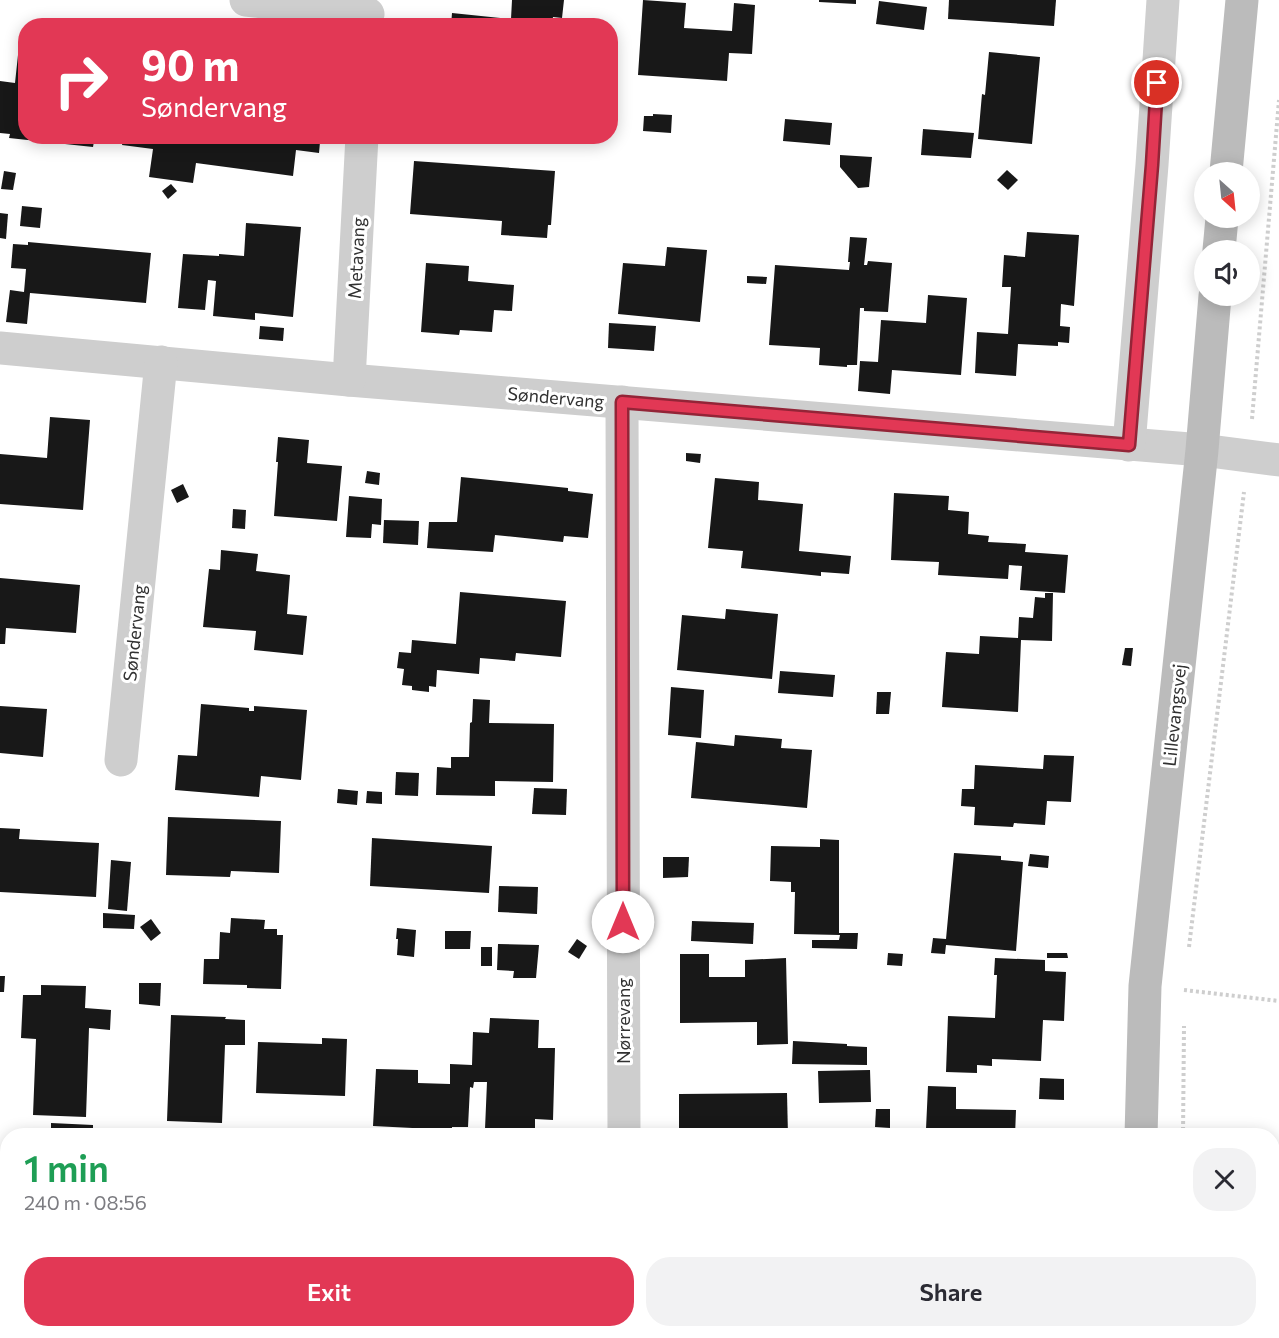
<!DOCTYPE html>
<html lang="en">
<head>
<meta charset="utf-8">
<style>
	:root { --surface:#fff; --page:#f2f2f3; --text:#2b2b33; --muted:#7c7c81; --accent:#e23855 }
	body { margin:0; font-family:Commissioner,sans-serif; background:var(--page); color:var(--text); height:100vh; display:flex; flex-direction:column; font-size:22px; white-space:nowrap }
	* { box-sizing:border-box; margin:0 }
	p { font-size:20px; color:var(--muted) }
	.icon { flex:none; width:33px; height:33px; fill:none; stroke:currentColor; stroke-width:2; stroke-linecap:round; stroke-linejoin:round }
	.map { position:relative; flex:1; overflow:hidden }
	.drawer { position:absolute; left:0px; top:1128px; width:1280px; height:210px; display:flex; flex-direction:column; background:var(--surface); border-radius:24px 24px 0 0; box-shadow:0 3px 15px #0003 }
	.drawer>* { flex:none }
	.banner { position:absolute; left:18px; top:18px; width:600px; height:126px; border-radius:24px; box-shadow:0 3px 15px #0003; background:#e23855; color:#fff; overflow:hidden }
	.needle { width:39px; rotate:153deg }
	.controls { position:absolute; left:1194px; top:162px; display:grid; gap:12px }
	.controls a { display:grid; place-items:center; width:66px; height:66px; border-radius:50%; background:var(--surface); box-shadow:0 3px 15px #0003; font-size:30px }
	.pin { position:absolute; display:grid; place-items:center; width:51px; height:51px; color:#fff; margin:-26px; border:3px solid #fff; border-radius:50%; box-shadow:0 2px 6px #0007 }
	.me { position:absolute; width:66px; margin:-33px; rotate:0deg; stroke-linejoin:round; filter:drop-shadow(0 0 4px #0008) }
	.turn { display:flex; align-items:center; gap:21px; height:126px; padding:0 24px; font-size:27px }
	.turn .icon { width:78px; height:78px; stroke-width:2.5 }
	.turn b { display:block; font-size:42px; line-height:51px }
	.round { display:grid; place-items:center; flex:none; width:63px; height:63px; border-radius:24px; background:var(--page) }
	.overview { display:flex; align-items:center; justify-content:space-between; height:102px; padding:0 24px }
	h1 { font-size:36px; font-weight:600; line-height:45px; color:#1e9e55 }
	.primary-button { display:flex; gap:12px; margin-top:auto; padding:12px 24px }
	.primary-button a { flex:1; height:69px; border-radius:24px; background:var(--accent); color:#fff; font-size:24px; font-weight:600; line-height:69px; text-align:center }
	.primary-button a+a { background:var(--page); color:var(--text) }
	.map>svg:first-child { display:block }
	.building { fill:#181818 }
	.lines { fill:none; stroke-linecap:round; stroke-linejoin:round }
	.path { stroke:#cecece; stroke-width:4; stroke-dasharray:3 3; stroke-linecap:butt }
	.street { stroke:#cecece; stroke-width:33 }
	.secondary { stroke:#bbb; stroke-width:33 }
	.route-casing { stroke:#932437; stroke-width:15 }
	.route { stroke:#e23855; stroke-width:10 }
	.labels { text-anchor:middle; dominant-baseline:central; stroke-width:6; stroke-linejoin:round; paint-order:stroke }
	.street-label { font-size:18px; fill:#313131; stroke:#fff }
</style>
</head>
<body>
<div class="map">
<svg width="1279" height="1338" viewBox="0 0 1279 1338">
	<rect width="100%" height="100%" fill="#fff"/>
	<!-- building -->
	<g class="building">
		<path d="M 512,0 L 564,0 L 562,18 L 553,17 L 552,24 L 541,23 L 541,26 L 451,26 L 452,13 L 511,19 Z"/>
		<path d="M 643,0 L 686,3 L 684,28 L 732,31 L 734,3 L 755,5 L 752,54 L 729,53 L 727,81 L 638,75 Z"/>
		<path d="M 819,0 L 856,0 L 856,4 L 819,2 Z"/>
		<path d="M 949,0 L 1056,0 L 1054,26 L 948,19 Z"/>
		<path d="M 879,1 L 927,7 L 924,30 L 876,24 Z"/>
		<path d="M 989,52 L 1040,57 L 1032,144 L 978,139 L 982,94 L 985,95 Z"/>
		<path d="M 18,55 L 26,56 L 26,136 L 95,136 L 93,147 L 9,138 L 10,134 L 0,133 L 0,81 L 15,83 Z"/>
		<path d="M 653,114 L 672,115 L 671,133 L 643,131 L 644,116 L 653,116 Z"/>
		<path d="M 785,119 L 832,123 L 830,145 L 783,141 Z"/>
		<path d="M 923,129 L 974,133 L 971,158 L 921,155 Z"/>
		<path d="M 124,136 L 298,136 L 298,139 L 320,142 L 319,153 L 296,150 L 293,176 L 196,163 L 193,183 L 149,177 L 153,149 L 122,145 Z"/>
		<path d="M 304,136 L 318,136 L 318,140 L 304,139 Z"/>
		<path d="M 840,155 L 872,157 L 869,187 L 858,188 L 840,167 Z"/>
		<path d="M 414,161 L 555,171 L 551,225 L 548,225 L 547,238 L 501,235 L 502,221 L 410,214 Z"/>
		<path d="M 1007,170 L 1018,180 L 1008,190 L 997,180 Z"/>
		<path d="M 4,171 L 16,173 L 13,190 L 1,189 Z"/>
		<path d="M 171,184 L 177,191 L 168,199 L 162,191 Z"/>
		<path d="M 22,206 L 42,208 L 40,228 L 20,226 Z"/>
		<path d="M 0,213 L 8,214 L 6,239 L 0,238 Z"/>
		<path d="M 246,223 L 301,227 L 293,317 L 255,313 L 255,320 L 213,316 L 216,281 L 208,280 L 205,310 L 178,308 L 183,254 L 219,256 L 219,254 L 244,256 Z"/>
		<path d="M 1027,232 L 1079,235 L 1074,306 L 1061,304 L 1060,326 L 1070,327 L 1069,343 L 1058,342 L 1058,346 L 1018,344 L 1016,376 L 975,373 L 977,332 L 1008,334 L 1011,287 L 1002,287 L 1004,255 L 1025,257 Z"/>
		<path d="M 850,237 L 867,238 L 864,265 L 867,265 L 868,261 L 892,263 L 888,312 L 864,311 L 864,308 L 860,308 L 857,365 L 847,365 L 847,367 L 819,365 L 820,348 L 769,345 L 775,265 L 849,270 L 850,262 L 848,262 Z"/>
		<path d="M 28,242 L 151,253 L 146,303 L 30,293 L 27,324 L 6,322 L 10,290 L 24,292 L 26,269 L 11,268 L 13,244 L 28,245 Z"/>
		<path d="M 667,247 L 707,250 L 700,322 L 618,314 L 623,263 L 665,266 Z"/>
		<path d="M 426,263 L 469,266 L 468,281 L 514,285 L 512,311 L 494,310 L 492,332 L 460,330 L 459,335 L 421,332 Z"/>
		<path d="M 747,276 L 767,277 L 766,284 L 747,283 Z"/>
		<path d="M 928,295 L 967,298 L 961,375 L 892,370 L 890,394 L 858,391 L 860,361 L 878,362 L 881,320 L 926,323 Z"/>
		<path d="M 609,323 L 656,326 L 654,351 L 608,348 Z"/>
		<path d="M 260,326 L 284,328 L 283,341 L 259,339 Z"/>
		<path d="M 50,417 L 90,420 L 83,510 L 0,504 L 0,454 L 47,458 Z"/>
		<path d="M 278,437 L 309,440 L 307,463 L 342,466 L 337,521 L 274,516 L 278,462 L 276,462 Z"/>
		<path d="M 686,453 L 701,454 L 700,463 L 686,461 Z"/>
		<path d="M 367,471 L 380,473 L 379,485 L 365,483 Z"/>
		<path d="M 461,477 L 568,488 L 568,491 L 593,494 L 588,538 L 564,536 L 563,542 L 495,535 L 493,552 L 427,548 L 429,522 L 457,522 Z"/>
		<path d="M 715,478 L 759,482 L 758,500 L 803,504 L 799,551 L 851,556 L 849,574 L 821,572 L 821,576 L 741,568 L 743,551 L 708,548 Z"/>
		<path d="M 183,484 L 189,497 L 177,503 L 171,490 Z"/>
		<path d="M 894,493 L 949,496 L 948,510 L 969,512 L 968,534 L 989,536 L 988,542 L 1026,544 L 1025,552 L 1068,555 L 1065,593 L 1020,590 L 1022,566 L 1009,565 L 1008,579 L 938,575 L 939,562 L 891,560 Z"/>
		<path d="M 349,496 L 382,499 L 381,525 L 372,524 L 371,538 L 346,537 Z"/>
		<path d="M 233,509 L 246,510 L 245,529 L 232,528 Z"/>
		<path d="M 384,520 L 419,521 L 418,545 L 383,543 Z"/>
		<path d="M 221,550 L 258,554 L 256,571 L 290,575 L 287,614 L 307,616 L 303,655 L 254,650 L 256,631 L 203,627 L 209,569 L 220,570 Z"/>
		<path d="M 0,578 L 80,585 L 76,633 L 6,628 L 5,644 L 0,644 Z"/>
		<path d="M 460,592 L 566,601 L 561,657 L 516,653 L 515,661 L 480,658 L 479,674 L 437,670 L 436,687 L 429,686 L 429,692 L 412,690 L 412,686 L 402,685 L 404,669 L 397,668 L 399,652 L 411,653 L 412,640 L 456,644 Z"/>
		<path d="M 1045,593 L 1053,593 L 1052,641 L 1021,640 L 1018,712 L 942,707 L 946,652 L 979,654 L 980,636 L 1018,638 L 1019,617 L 1033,618 L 1035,597 L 1045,598 Z"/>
		<path d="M 726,609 L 778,614 L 772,679 L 677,670 L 682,615 L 725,619 Z"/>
		<path d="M 1125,648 L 1133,648 L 1131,666 L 1122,665 Z"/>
		<path d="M 780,671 L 835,675 L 833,697 L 778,693 Z"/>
		<path d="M 671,687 L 704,690 L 701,738 L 668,735 Z"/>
		<path d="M 877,692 L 891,692 L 889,714 L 876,714 Z"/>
		<path d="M 473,699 L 490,700 L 489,723 L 554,724 L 553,782 L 495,781 L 495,796 L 436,795 L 437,767 L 451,768 L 451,757 L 469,757 L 470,723 L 472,722 Z"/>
		<path d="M 201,704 L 249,708 L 249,711 L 254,711 L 254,706 L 307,710 L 301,780 L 261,776 L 259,797 L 175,790 L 178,755 L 197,756 Z"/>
		<path d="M 0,706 L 47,709 L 43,757 L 0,753 Z"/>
		<path d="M 735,735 L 782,739 L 781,748 L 812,750 L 807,808 L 691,798 L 696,742 L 734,746 Z"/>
		<path d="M 1044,755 L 1074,756 L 1071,802 L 1047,801 L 1045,825 L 1014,823 L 1013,827 L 974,825 L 975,807 L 961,806 L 962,789 L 974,789 L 975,765 L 1043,769 Z"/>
		<path d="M 396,772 L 419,773 L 418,796 L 395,795 Z"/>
		<path d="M 534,788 L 567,789 L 566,815 L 532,814 Z"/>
		<path d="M 338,789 L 358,791 L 357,805 L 337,803 Z"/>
		<path d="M 367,791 L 382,792 L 382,804 L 366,803 Z"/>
		<path d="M 168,817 L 281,821 L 279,873 L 231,871 L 230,877 L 166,875 Z"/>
		<path d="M 0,828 L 20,829 L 19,839 L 99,843 L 96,897 L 0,892 Z"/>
		<path d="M 372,838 L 492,846 L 489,893 L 370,886 Z"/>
		<path d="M 820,839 L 839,840 L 839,933 L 858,933 L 857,949 L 812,948 L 812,940 L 839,940 L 840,935 L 794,934 L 795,892 L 791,892 L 791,882 L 770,881 L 771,846 L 820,847 Z"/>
		<path d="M 954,853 L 1001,856 L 1001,860 L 1023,862 L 1016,951 L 946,945 L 945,954 L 931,953 L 933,938 L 946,939 Z"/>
		<path d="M 1030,854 L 1049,856 L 1048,868 L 1028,866 Z"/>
		<path d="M 663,857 L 689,857 L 688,877 L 663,878 Z"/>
		<path d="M 111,860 L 131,862 L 127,911 L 108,909 Z"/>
		<path d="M 499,886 L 538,887 L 537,914 L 498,912 Z"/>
		<path d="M 103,913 L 135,915 L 134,929 L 103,928 Z"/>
		<path d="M 231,918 L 265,920 L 264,929 L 277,929 L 277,935 L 283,935 L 281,989 L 247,988 L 247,985 L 203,984 L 204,959 L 219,959 L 220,932 L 230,933 Z"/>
		<path d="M 151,919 L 161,933 L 151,941 L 140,927 Z"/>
		<path d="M 692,921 L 754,923 L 753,944 L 691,941 Z"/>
		<path d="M 397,928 L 416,930 L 414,957 L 397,955 L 398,939 L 396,939 Z"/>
		<path d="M 445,931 L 471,931 L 470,949 L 445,949 Z"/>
		<path d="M 577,939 L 587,946 L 579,959 L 568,952 Z"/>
		<path d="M 498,944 L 539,945 L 536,978 L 513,978 L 514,971 L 497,970 Z"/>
		<rect x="481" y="947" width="11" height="19"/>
		<path d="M 888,953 L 903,954 L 902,966 L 887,965 Z"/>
		<path d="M 1047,953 L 1067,953 L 1068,958 L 1047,958 Z"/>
		<path d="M 680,954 L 709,954 L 709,977 L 745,977 L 745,960 L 786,958 L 788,1044 L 757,1045 L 757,1022 L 680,1023 Z"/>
		<path d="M 995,958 L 1045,960 L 1045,971 L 1066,972 L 1064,1021 L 1043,1020 L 1041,1061 L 992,1059 L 992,1066 L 977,1065 L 977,1073 L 946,1072 L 948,1016 L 995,1018 L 997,975 L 994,975 Z"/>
		<path d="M 0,976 L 5,976 L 4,992 L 0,992 Z"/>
		<path d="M 139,983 L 161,983 L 160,1006 L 139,1004 Z"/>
		<path d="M 41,985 L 86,986 L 85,1008 L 111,1010 L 110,1030 L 89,1028 L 86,1117 L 33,1115 L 36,1039 L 21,1038 L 23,995 L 41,995 Z"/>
		<path d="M 171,1015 L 226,1017 L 225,1019 L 245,1020 L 245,1045 L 225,1045 L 222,1123 L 167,1121 Z"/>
		<path d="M 490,1018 L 539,1020 L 538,1048 L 555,1048 L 553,1120 L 535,1119 L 535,1131 L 485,1129 L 487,1082 L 474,1082 L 473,1088 L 470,1087 L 468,1127 L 452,1127 L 452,1130 L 373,1126 L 376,1069 L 418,1070 L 418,1083 L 450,1084 L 450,1064 L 472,1065 L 473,1032 L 489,1033 Z"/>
		<path d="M 322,1038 L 347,1039 L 345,1096 L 256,1093 L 258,1042 L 322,1044 Z"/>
		<path d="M 793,1041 L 847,1044 L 847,1046 L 867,1047 L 867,1065 L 792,1064 Z"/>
		<path d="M 870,1070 L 871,1102 L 819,1103 L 818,1071 Z"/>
		<path d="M 1040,1078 L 1064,1079 L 1064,1100 L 1039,1099 Z"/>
		<path d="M 928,1086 L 956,1087 L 956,1109 L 1016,1110 L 1015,1136 L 894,1136 L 895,1128 L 926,1129 Z"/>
		<path d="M 787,1093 L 788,1136 L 679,1136 L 679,1094 Z"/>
		<path d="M 876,1109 L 890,1109 L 890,1128 L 875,1127 Z"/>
		<path d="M 51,1123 L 93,1125 L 93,1136 L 51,1136 Z"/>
		<path d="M 1272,1155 L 1279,1156 L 1279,1182 L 1277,1202 L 1279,1202 L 1279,1225 L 1272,1224 Z"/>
		<rect x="19" y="1330" width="48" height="8"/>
		<rect x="257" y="1330" width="82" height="8"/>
		<rect x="408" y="1330" width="62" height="8"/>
		<rect x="518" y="1330" width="52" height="8"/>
		<path d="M 854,1330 L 876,1330 L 875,1338 L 852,1338 Z"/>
		<path d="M 787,1334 L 815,1335 L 815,1338 L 787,1338 Z"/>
	</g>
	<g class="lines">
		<!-- path -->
		<g class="path">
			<path d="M 1252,419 L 1279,100"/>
			<path d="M 1189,947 L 1244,492"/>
			<path d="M 1184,990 L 1279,1001"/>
			<path d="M 1183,1136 L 1184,1026"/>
			<path d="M 1181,1338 L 1181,1330"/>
		</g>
		<!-- street -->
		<g class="street">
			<path d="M 246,0 L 368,14"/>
			<path d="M 0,348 L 349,380 L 1202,450 L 1279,460"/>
			<path d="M 349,380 L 362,136"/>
			<path d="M 622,402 L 624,1136"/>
			<path d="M 1129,445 L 1152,165 L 1163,0"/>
			<path d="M 121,760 L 161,362"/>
			<path d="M 0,1169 L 8,1169"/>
			<path d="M 1272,1286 L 1279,1287"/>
			<path d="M 623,1338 L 623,1330"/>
		</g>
		<!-- secondary -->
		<g class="secondary">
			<path d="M 1226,172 L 1242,0"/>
			<path d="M 1219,250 L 1222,218"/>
			<path d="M 1141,1136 L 1145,986 L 1202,450 L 1215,296"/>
			<path d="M 1135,1338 L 1136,1330"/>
		</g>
	</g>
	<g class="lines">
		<defs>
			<path id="route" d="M 623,922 L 622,402 L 1129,445 L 1152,165 L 1157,83"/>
		</defs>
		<!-- route casing -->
		<use href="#route" class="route-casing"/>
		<!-- route -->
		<use href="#route" class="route"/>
	</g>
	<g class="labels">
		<!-- street labels -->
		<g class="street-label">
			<text transform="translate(356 258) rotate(-87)">Metavang</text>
			<text transform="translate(556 397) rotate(5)">Søndervang</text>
			<text transform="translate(134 633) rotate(-84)">Søndervang</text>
			<text transform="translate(1174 715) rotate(-84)">Lillevangsvej</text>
			<text transform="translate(623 1021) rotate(-90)">Nørrevang</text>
		</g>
	</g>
</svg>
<div class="controls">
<a><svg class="needle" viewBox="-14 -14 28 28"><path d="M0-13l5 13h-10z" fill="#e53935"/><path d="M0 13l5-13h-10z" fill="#7c7c81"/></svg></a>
<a><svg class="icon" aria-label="sound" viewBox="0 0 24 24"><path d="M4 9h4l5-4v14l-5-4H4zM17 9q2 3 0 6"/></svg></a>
</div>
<div class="pin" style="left:1157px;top:83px;background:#d93025"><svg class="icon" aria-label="arrive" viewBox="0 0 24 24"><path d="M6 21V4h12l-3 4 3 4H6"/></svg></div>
<svg class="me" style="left:623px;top:922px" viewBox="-20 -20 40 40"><circle r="19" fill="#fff"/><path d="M0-13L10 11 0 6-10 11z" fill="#e23855"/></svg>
<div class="banner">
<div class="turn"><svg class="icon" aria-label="right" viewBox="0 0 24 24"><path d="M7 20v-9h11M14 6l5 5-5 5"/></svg><div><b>90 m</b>Søndervang</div></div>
</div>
<section class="drawer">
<div class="overview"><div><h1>1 min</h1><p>240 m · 08:56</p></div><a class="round"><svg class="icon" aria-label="close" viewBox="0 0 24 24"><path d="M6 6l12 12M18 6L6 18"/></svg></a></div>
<div class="primary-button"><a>Exit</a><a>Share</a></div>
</section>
</div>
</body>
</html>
